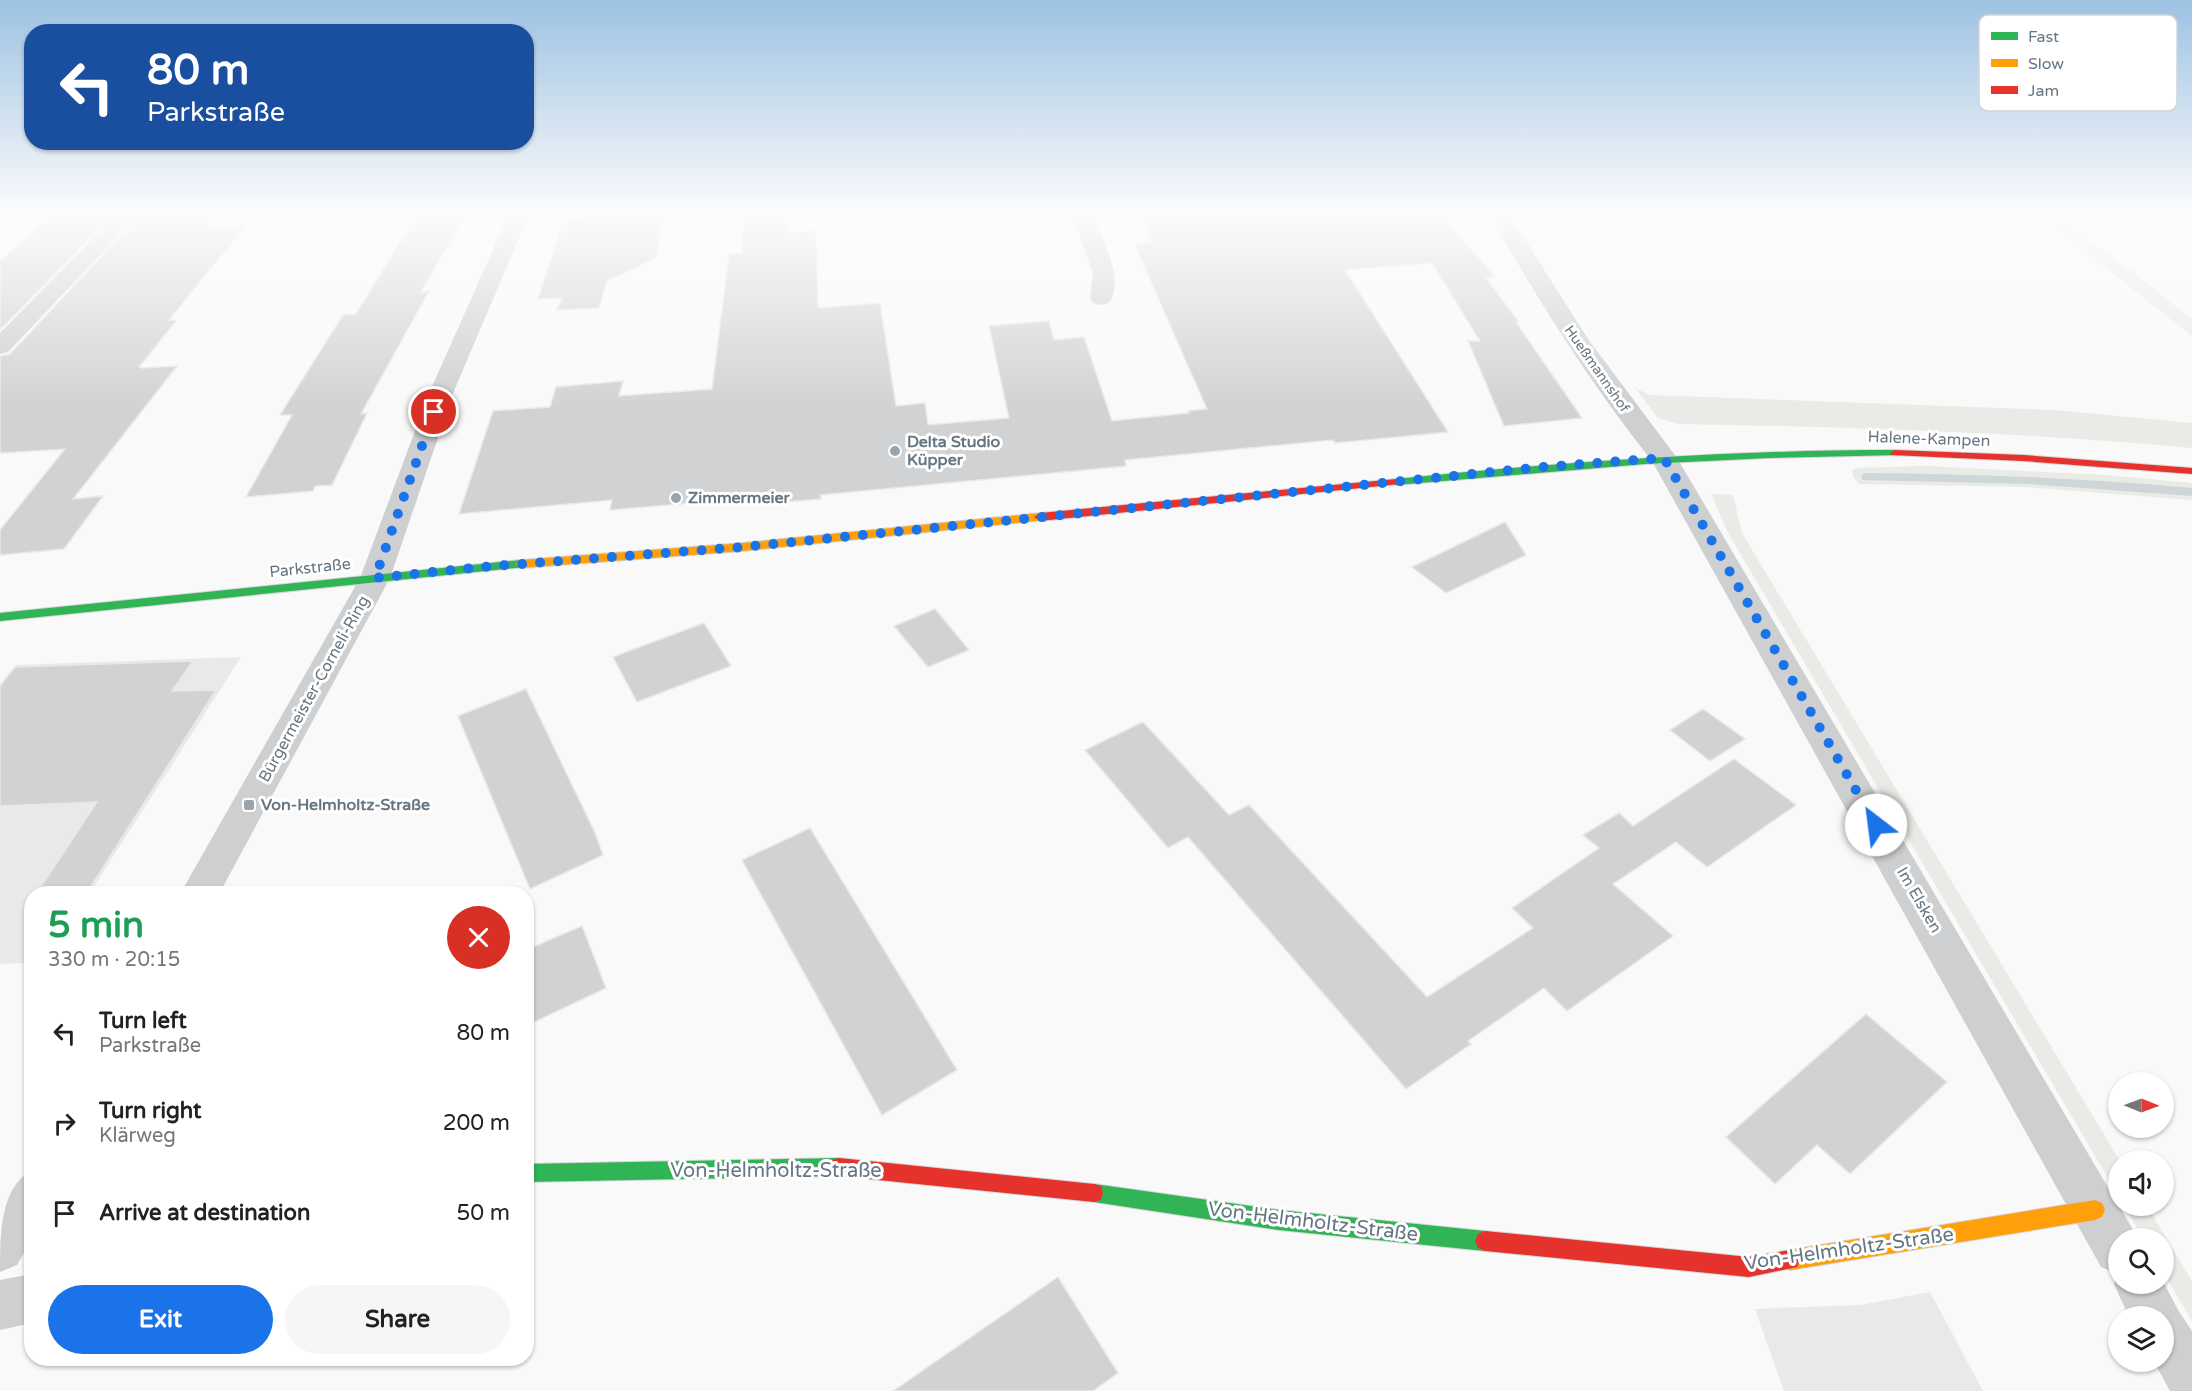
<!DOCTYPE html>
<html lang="en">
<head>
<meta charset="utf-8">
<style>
	:root { --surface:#fff; --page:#f6f6f6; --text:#222; --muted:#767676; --accent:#1a73e8 }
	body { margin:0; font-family:"Varela Round",sans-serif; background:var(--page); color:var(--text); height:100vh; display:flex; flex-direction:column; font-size:22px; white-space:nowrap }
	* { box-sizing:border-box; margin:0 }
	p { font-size:20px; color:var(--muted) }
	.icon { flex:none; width:33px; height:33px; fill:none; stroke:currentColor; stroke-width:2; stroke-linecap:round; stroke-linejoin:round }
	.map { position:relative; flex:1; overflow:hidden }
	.drawer { position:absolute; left:24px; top:886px; width:510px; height:480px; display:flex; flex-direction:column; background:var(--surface); border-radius:24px; box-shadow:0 2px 4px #0004 }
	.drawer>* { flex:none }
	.banner { position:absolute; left:24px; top:24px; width:510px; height:126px; border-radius:24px; box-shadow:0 2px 4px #0004; background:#1a4fa0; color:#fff; overflow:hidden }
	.needle { width:39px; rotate:91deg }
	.controls { position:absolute; left:2108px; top:1072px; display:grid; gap:12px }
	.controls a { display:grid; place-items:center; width:66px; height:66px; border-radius:50%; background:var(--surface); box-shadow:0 2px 4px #0004; font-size:30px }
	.pin { position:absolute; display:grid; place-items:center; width:51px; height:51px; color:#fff; margin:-26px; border:3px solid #fff; border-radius:50%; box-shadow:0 2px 6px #0007 }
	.me { position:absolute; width:66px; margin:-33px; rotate:330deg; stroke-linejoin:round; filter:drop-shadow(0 0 4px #0008) }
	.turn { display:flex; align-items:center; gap:21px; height:126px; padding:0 24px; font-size:27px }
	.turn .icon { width:78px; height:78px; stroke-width:2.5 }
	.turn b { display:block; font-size:42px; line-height:51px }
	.round { display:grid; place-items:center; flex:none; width:63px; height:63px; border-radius:32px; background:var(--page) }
	.overview { display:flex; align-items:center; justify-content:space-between; height:102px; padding:0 24px }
	h1 { font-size:36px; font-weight:700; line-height:45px; color:#1e9e55 }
	.action { display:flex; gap:12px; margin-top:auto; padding:12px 24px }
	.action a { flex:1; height:69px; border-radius:36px; background:var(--accent); color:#fff; font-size:24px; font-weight:700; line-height:69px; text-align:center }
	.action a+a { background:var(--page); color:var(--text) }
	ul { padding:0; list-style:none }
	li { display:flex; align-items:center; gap:18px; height:90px; padding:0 24px }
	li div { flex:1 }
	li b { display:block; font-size:22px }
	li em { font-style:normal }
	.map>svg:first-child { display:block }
	.built { fill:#e8e9e9 }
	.green { fill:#e8ebe6 }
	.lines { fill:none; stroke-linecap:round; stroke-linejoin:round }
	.stream { fill:#ced6d9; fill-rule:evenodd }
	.building { fill:#d0d2d3; stroke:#e8e8e8; stroke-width:1.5 }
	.fast-casing { stroke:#d5d6d7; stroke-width:2 }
	.slow-casing { stroke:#d5d6d7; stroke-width:2 }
	.jam-casing { stroke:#d5d6d7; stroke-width:2 }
	.street { fill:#cecfd0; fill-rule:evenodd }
	.fast { fill:#30b455; fill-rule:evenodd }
	.slow { fill:#ff9f0a; fill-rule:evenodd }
	.jam { fill:#e5322d; fill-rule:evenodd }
	.route { stroke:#1a73e8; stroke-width:10; stroke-dasharray:0 18 }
	.poi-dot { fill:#99a4ac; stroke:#fff; stroke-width:2 }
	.labels { text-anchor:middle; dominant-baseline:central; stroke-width:6; stroke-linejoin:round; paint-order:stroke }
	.far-street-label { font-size:14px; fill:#657683; stroke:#fff }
	.street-label { font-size:16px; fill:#657683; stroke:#fff }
	.poi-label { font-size:16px; font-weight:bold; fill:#657683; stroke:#fff; text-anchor:start }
	.near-street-label { font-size:20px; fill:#657683; stroke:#fff }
	.key { fill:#fff; stroke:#d1d6da; stroke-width:1.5 }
	.key-label { font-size:16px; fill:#657683 }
</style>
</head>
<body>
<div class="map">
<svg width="2192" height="1391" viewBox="0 0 2192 1391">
	<rect width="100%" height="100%" fill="#f9f9f9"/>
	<!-- built -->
	<g class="built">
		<path d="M 241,657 L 89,894 L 32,894 L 31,963 L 0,964 L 0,684 L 16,665 Z"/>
		<path d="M 1930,1292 L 1983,1391 L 1784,1391 L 1755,1309 L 1860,1305 Z"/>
	</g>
	<!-- green -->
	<g class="green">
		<path d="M 2038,214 L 2053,214 L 2125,266 L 2192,319 L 2192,336 Z"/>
		<path d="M 1635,388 L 1650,395 L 2053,410 L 2192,423 L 2192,448 C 2021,432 1851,427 1679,424 L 1658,418 Z"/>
		<path d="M 1927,466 L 2106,475 L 2192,483 L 2192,500 L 2027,487 L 1859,484 L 1853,476 L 1852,471 L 1856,468 Z"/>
		<path d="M 1711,494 L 1733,495 L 1742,533 L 2120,1161 L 2118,1195 L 1728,533 Z"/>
		<path d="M 2124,1206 L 2147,1206 L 2192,1281 L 2192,1321 L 2163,1272 L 2163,1239 L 2144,1239 Z"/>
	</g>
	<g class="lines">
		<!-- stream -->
		<path class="stream" d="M 1867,473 C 1976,474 2084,478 2192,488 L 2192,496 L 2030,484 L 1863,480 L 1861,477 L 1863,474 Z"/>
	</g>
	<!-- building -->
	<g class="building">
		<path d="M 53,214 L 114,214 L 0,330 L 0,261 Z"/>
		<path d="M 141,214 L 218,214 L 207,227 L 246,225 L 169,320 L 177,320 L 139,367 L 142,368 L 177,366 L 73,499 L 103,496 L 64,549 L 0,555 L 0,530 L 65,449 L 0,453 L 0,356 L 10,354 Z"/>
		<path d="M 417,214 L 466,214 L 421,292 L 429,291 L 361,414 L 367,413 L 332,485 L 315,486 L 313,491 L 246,497 L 292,415 L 280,415 L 343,315 L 356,314 Z"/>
		<path d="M 641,214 L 664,214 L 656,258 L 607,281 L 599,308 L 557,310 L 562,298 L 538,299 L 564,220 Z"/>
		<path d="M 745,214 L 788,214 L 787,232 L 816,230 L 818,308 L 880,303 L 896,406 L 925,403 L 928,425 L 1009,418 L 989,326 L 1049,321 L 1054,340 L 1084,337 L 1112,421 L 1189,413 L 1188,411 L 1207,409 L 1134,243 L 1152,242 L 1141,214 L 1441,214 L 1495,277 L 1486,278 L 1519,322 L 1516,322 L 1582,418 L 1504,426 L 1468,341 L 1480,341 L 1432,263 L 1345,270 L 1448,432 L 1335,443 L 1333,440 L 1125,460 L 1126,466 L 820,495 L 821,499 L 760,504 L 761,497 L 610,510 L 612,500 L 459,514 L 493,411 L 550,407 L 556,387 L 623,381 L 619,396 L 712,389 L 729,254 L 741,253 Z"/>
		<path d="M 1505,522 L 1526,555 L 1446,593 L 1412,567 Z"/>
		<path d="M 935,609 L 969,650 L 928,667 L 894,626 Z"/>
		<path d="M 704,623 L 731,666 L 637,702 L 613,657 Z"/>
		<path d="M 193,661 L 172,691 L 216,690 L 86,894 L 36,894 L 97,802 L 0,806 L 0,686 L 15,667 Z"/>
		<path d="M 526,689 L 595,833 L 603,855 L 530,889 L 458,716 Z"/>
		<path d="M 1703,709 L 1745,739 L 1710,761 L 1670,730 Z"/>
		<path d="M 1143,722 L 1229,815 L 1249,805 L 1427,997 L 1533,928 L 1512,908 L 1599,848 L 1583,835 L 1619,813 L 1633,826 L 1734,759 L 1796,805 L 1707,867 L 1676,842 L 1613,884 L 1673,936 L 1567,1011 L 1544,988 L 1468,1041 L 1471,1044 L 1406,1089 L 1188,837 L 1168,848 L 1085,750 Z"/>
		<path d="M 810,828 L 957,1070 L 882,1115 L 742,860 Z"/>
		<path d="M 582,926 L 606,988 L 526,1026 L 526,950 Z"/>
		<path d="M 1866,1014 L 1947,1082 L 1850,1174 L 1817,1145 L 1775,1184 L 1726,1137 Z"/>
		<path d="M 1058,1277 L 1118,1373 L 1093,1391 L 893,1391 Z"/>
	</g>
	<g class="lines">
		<defs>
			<g id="fast">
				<path d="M 1895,450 L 1900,453 L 1899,455 L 1769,458 L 1645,464 L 1396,485 L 1390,482 L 1396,479 C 1562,462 1728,450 1895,450 Z"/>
				<path d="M 521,560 L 525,561 L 527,564 L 525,567 L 0,621 L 0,613 Z"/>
				<path d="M 839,1158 L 846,1160 L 848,1167 L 846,1174 L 839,1176 L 526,1182 L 526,1164 Z"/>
				<path d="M 1094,1184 L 1279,1210 L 1485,1231 L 1492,1234 L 1495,1241 L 1492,1248 L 1485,1251 L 1279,1230 L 1094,1202 L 1087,1200 L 1085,1193 L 1087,1186 Z"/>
			</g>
			<g id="slow">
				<path d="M 1040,513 L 1046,517 L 1044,520 L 743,551 L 521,568 L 515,564 L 521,560 L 743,543 Z"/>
				<path d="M 2095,1200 L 2102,1203 L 2105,1210 L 2102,1217 L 2095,1220 L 1790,1270 L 1783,1267 L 1780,1260 L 1783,1253 L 1790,1250 Z"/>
			</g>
			<g id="jam">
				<path d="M 1895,450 L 2023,455 L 2192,468 L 2192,474 L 2023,461 L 1891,455 L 1890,453 Z"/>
				<path d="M 1396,479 L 1400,480 L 1400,484 L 1040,521 L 1034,517 L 1040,513 Z"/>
				<path d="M 839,1158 L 1094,1184 L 1101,1186 L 1103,1193 L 1101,1200 L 1094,1202 L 839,1176 L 832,1174 L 830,1167 L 832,1160 Z"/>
				<path d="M 1485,1231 L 1749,1257 L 1790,1250 L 1797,1253 L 1800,1260 L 1797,1267 L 1749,1277 L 1485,1251 L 1478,1248 L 1475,1241 L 1478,1234 Z"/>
			</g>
		</defs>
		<!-- fast casing -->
		<use href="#fast" class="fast-casing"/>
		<!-- slow casing -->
		<use href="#slow" class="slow-casing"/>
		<!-- jam casing -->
		<use href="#jam" class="jam-casing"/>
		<!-- street -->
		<g class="street">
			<path d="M 117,214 L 139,214 L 8,352 L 0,354 L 0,333 Z"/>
			<path d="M 509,214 L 529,214 L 454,391 L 390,578 L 219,894 L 180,894 L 360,578 L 430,391 Z"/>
			<path d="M 943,214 L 973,214 L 970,218 L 946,218 Z"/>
			<path d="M 1071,214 L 1091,214 C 1101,238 1126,278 1109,303 L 1101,305 L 1093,303 L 1090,298 L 1093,273 Z"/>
			<path d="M 1489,214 L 1509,214 L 1588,339 L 1677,458 L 2135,1233 L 2137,1239 L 2118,1239 L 2118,1284 L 2163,1284 L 2163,1281 L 2178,1310 L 2192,1331 L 2192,1391 L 2170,1391 L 2154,1362 L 2163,1362 L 2163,1317 L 2129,1317 L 2114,1284 L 2118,1274 L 2101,1267 L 1652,461 C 1590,383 1538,300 1489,214 Z"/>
			<path d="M 32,1170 L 32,1239 L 17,1265 L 0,1272 C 0,1233 0,1188 32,1170 Z"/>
			<path d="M 32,1274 L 32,1323 L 0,1330 L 0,1280 Z"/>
		</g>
		<!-- fast -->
		<use href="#fast" class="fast"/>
		<!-- slow -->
		<use href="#slow" class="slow"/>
		<!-- jam -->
		<use href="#jam" class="jam"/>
	</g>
	<!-- sky -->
	<linearGradient id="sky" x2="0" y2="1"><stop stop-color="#9dc2e2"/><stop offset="0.52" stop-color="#fcfcfc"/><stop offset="1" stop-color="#fcfcfc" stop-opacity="0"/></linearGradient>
	<rect width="2192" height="409" fill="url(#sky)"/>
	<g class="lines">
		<!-- route -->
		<path class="route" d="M 434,412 L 375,578 L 482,567 L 743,547 L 1543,467 L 1664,458 L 1876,825"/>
	</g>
	<!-- markers -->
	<g class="poi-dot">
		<circle cx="895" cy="451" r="6"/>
		<circle cx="676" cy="498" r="6"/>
		<rect x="243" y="799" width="12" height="12" rx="3"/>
	</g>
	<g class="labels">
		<!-- far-street labels -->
		<g class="far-street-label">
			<text transform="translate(1597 369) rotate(55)">Hueßmannshof</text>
		</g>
		<!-- street labels -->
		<g class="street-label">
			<text transform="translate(1929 439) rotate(2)">Halene-Kampen</text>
			<text transform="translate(310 568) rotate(-6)">Parkstraße</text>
			<text transform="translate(314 689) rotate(-61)">Bürgermeister-Corneli-Ring</text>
			<text transform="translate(1919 900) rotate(60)">Im Elsken</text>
		</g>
		<!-- poi labels -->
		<g class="poi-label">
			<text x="907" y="442">Delta Studio<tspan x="907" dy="18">Küpper</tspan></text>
			<text x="688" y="498">Zimmermeier</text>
			<text x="261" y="805">Von-Helmholtz-Straße</text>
		</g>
		<!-- near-street labels -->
		<g class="near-street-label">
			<text x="776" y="1171">Von-Helmholtz-Straße</text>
			<text transform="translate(1313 1222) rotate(7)">Von-Helmholtz-Straße</text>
			<text transform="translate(1849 1249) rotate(-8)">Von-Helmholtz-Straße</text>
		</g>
	</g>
	<!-- legend -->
	<rect x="1979" y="15" width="198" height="96" rx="9" class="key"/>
	<rect x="1991" y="32" width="27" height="8" fill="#30b455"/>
	<rect x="1991" y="59" width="27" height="8" fill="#ff9f0a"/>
	<rect x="1991" y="86" width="27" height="8" fill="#e5322d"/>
	<g class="key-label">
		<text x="2028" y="42">Fast</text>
		<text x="2028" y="69">Slow</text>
		<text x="2028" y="96">Jam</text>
	</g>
</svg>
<div class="controls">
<a><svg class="needle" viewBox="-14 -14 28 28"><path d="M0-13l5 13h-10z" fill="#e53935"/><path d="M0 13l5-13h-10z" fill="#767676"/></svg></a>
<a><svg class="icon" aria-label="sound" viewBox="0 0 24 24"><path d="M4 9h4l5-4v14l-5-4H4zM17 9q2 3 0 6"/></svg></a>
<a><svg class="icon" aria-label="search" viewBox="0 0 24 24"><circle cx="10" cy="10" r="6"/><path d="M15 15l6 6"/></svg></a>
<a><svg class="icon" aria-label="layers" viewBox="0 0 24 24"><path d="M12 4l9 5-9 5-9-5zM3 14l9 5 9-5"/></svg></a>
</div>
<div class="pin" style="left:434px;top:412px;background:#d93025"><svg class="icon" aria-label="arrive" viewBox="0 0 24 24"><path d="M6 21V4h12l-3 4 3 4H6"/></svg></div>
<svg class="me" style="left:1876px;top:825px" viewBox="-20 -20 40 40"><circle r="19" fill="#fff"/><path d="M0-13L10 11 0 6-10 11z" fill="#1a73e8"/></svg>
<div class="banner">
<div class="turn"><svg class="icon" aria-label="left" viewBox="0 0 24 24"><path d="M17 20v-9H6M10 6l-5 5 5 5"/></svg><div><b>80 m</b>Parkstraße</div></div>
</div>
<section class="drawer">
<div class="overview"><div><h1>5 min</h1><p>330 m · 20:15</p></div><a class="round" style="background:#d93025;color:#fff"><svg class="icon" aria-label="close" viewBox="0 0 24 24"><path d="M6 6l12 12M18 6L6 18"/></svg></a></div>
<ul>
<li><svg class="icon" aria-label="left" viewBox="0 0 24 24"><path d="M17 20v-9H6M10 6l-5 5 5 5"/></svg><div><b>Turn left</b><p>Parkstraße</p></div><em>80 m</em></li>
<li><svg class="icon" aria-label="right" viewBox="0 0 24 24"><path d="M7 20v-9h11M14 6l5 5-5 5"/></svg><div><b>Turn right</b><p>Klärweg</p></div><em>200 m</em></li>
<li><svg class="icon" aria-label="arrive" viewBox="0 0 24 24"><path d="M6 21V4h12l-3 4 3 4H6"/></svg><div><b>Arrive at destination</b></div><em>50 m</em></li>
</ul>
<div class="action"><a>Exit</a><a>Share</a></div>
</section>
</div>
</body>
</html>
